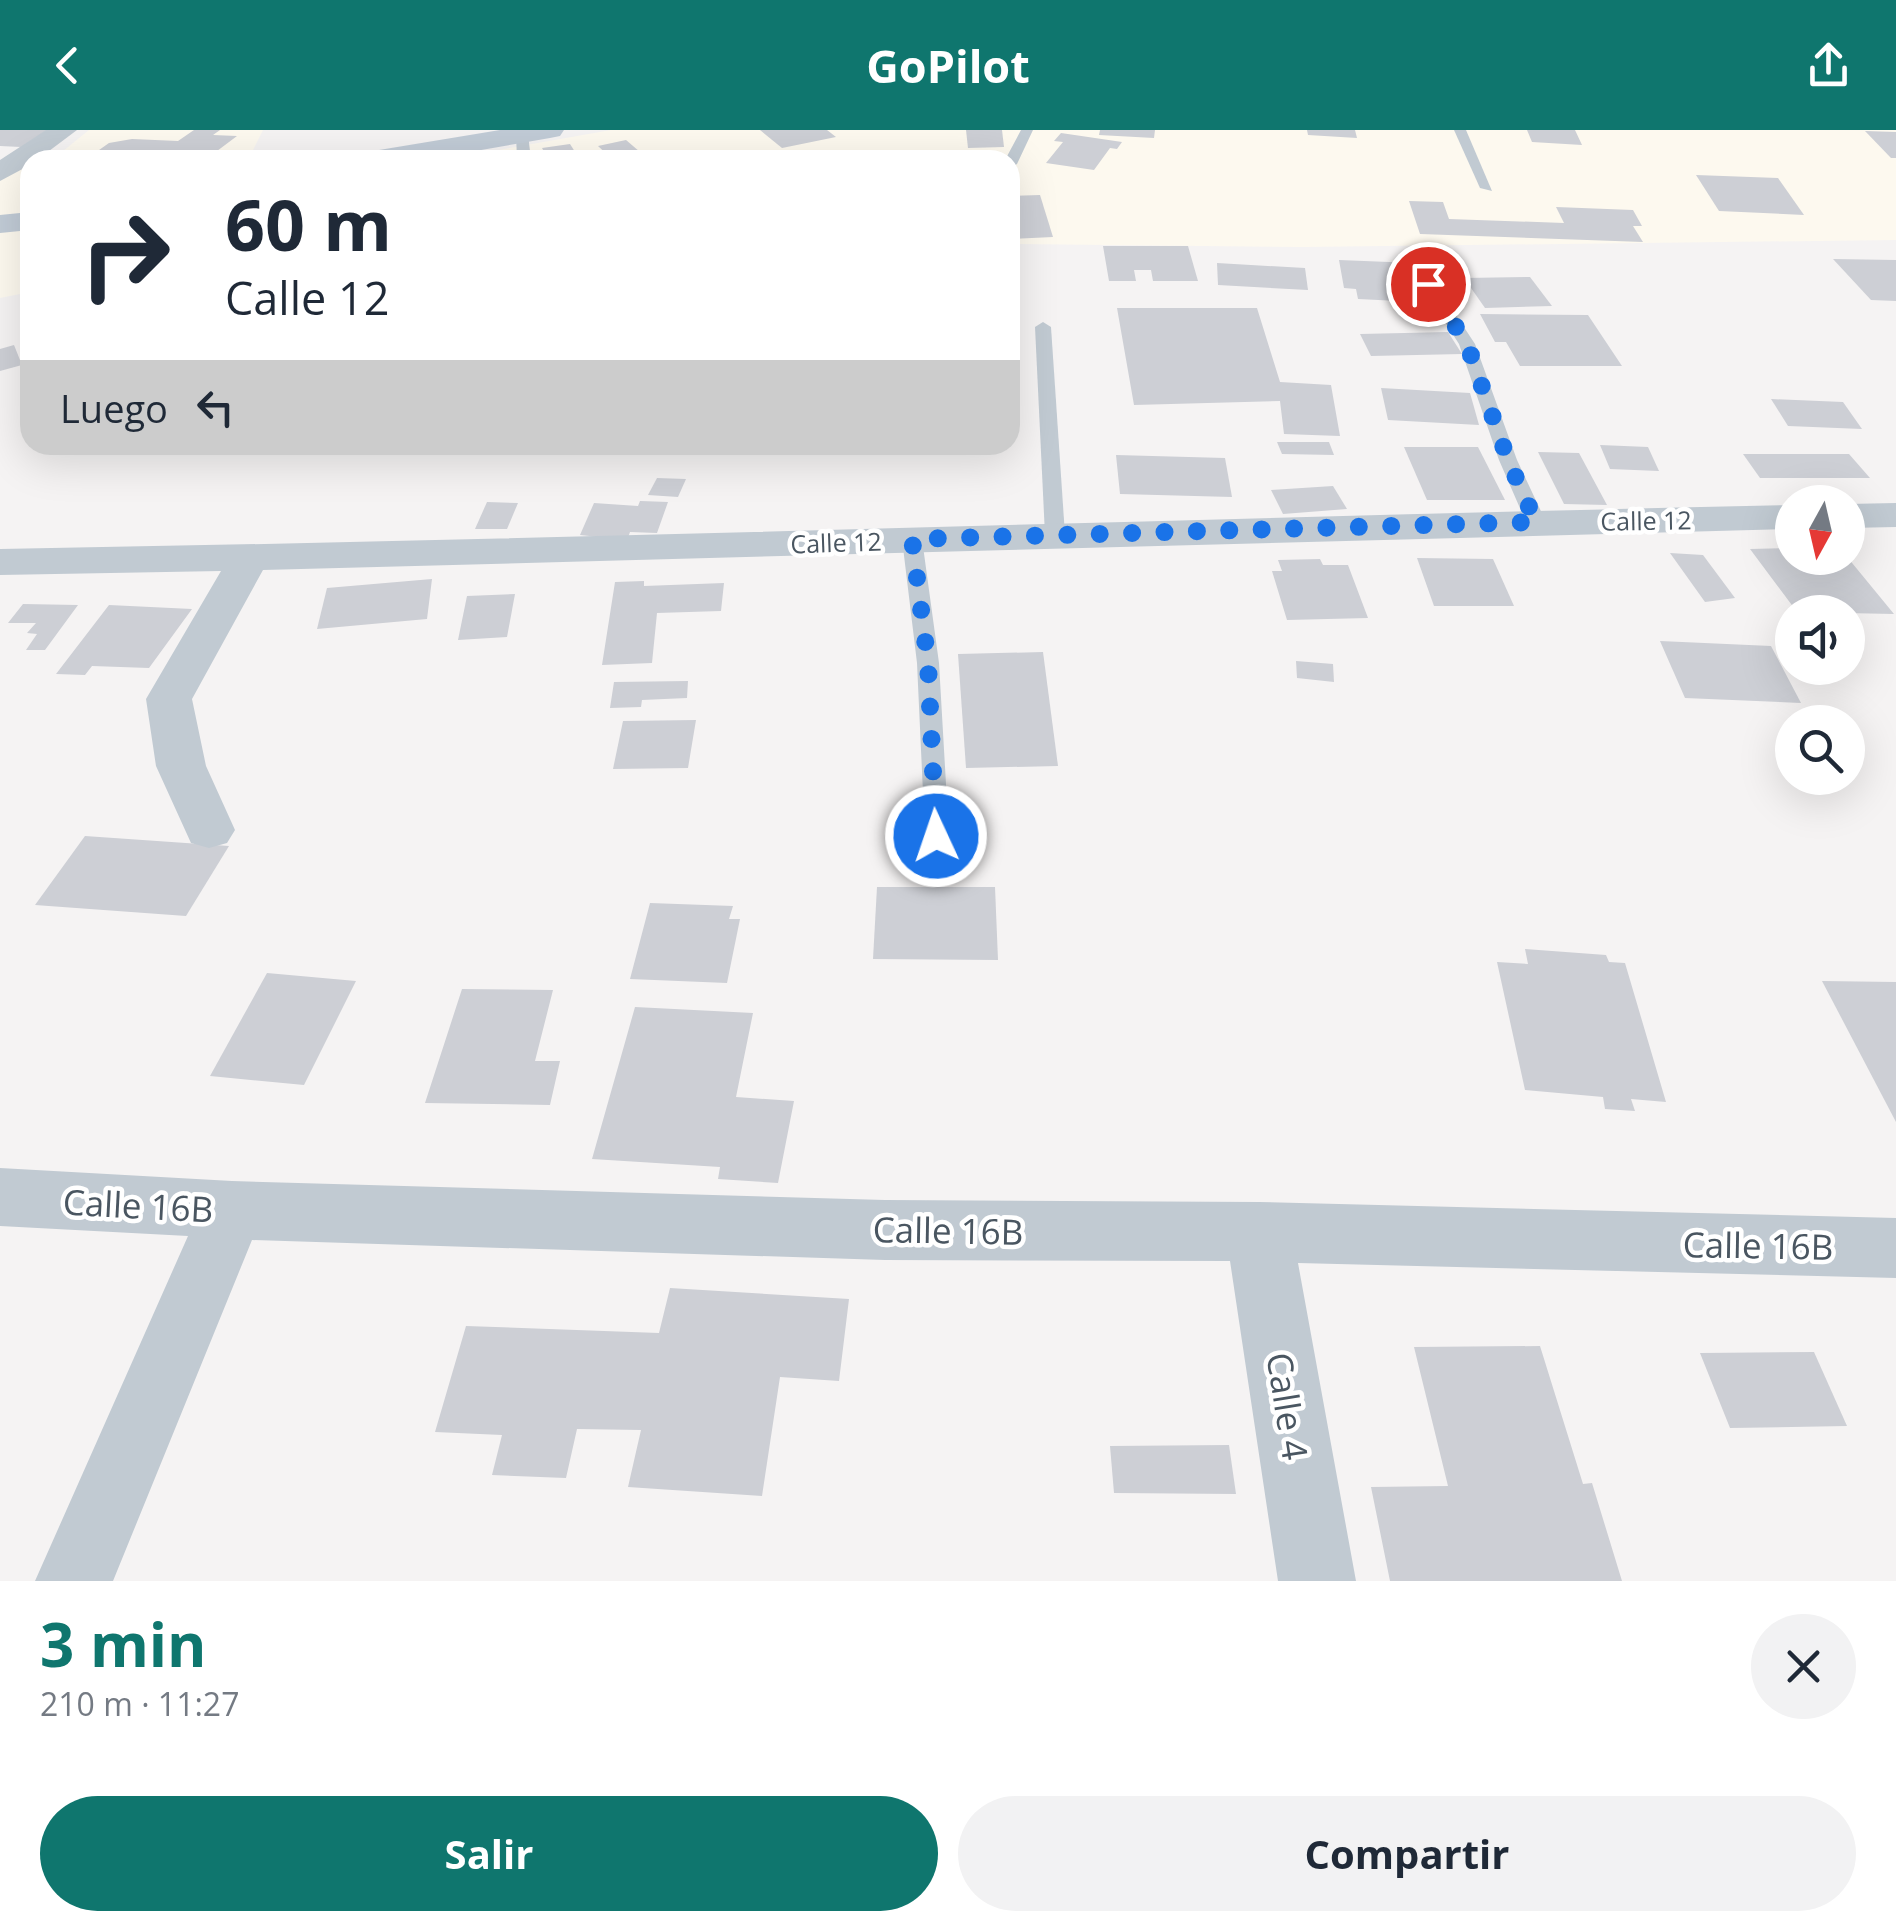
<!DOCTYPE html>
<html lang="es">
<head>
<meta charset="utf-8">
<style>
	:root { --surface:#fff; --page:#f2f2f3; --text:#1f2937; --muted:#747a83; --accent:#0f766e }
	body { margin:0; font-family:"Open Sans",sans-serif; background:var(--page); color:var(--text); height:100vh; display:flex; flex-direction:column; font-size:38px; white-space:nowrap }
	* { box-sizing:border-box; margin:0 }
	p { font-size:32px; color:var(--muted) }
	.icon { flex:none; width:55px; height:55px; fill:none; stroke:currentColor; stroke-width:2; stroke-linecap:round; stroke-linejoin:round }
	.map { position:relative; height:1451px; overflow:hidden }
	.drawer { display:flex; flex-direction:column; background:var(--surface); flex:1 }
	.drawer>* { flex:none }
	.banner { position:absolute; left:20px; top:20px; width:1000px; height:305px; border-radius:30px; box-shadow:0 10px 40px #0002; background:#fff; color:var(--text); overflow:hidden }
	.needle { width:65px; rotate:188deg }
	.fabs { position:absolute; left:1775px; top:355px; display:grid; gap:20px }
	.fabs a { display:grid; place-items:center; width:90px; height:90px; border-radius:50%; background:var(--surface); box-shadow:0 10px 40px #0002; font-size:50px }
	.pin { position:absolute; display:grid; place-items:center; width:85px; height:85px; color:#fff; margin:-42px; border:5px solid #fff; border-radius:50%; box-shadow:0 2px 10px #0007 }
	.me { position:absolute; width:110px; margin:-55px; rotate:357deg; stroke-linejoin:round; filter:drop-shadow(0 0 8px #0008) }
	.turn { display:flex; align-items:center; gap:35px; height:210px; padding:0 40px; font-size:45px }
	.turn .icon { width:130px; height:130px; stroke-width:2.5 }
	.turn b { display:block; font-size:70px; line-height:85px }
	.then { display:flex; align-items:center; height:95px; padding:0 40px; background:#0003; gap:20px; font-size:38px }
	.round { display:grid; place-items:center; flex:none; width:105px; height:105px; border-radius:52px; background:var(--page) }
	.head { display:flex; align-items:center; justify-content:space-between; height:170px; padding:0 40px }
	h1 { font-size:60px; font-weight:700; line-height:75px; color:var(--accent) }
	.action { display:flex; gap:20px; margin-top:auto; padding:20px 40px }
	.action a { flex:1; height:115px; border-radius:60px; background:var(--accent); color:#fff; font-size:40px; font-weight:700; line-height:115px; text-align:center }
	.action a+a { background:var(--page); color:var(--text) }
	header { display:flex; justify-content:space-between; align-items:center; height:130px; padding:0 40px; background:var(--accent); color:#fff; font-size:45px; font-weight:700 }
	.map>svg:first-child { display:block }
	.commercial { fill:#fdf9ef }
	.building { fill:#cdcfd5 }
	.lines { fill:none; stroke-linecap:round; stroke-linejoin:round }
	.lane { fill:#c1cad2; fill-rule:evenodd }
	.street { fill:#c1cad2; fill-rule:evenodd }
	.secondary { fill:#c1cbd6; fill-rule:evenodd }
	.route { stroke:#1a73e8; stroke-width:18; stroke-dasharray:0 32.4 }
	.labels { text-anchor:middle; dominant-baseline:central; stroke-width:9; stroke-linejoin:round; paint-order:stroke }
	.far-street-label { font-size:25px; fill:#4a5661; stroke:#fff }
	.near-street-label { font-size:35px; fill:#4a5661; stroke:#fff }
</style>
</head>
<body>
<header><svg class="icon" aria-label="back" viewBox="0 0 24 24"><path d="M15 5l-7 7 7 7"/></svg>GoPilot<svg class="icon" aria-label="share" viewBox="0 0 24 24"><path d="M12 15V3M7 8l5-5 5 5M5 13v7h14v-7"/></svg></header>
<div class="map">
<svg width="1896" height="1451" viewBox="0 0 1896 1451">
	<rect width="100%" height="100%" fill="#f5f3f3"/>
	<!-- commercial -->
	<g class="commercial">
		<path d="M 89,0 L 263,0 L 248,30 L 52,30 Z"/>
		<path d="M 611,0 L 1896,0 L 1896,110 L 1303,117 L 1010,114 L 1010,30 L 442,30 Z"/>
		<path d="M 0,30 L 30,30 L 30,162 L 0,168 Z"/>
	</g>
	<!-- building -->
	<g class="building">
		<path d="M 0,0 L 47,0 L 21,17 L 0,16 Z"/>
		<path d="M 194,0 L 220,0 L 213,5 L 237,6 L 205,30 L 124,30 L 128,27 L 92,25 L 109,13 L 132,9 L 178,11 Z"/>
		<path d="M 760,0 L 827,0 L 836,7 L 782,18 Z"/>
		<path d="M 966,0 L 1002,0 L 1004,17 L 968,18 Z"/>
		<path d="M 1100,0 L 1155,0 L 1154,8 L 1099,5 Z"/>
		<path d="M 1307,0 L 1355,0 L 1357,8 L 1308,5 Z"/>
		<path d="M 1527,0 L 1575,0 L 1582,15 L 1532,12 Z"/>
		<path d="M 1865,1 L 1896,2 L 1896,28 L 1891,28 Z"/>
		<path d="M 1061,3 L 1122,12 L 1117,19 L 1110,18 L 1094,40 L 1046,33 L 1063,12 L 1054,11 Z"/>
		<path d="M 626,10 L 640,22 L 611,28 L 598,16 Z"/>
		<path d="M 570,14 L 577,25 L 547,27 L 542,18 Z"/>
		<path d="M 1696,45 L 1778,48 L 1804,85 L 1719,81 Z"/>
		<path d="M 1040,65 L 1053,107 L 1010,109 L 1010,66 Z"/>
		<path d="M 1409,71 L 1443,72 L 1449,89 L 1564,93 L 1556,77 L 1633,80 L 1642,96 L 1633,96 L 1643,112 L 1420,104 Z"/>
		<path d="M 1103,116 L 1188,116 L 1198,151 L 1153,151 L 1151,140 L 1134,140 L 1136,151 L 1109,151 Z"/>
		<path d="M 1833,129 L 1896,130 L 1896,171 L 1871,170 Z"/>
		<path d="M 1339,130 L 1414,133 L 1423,163 L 1416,162 L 1419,172 L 1358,169 L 1356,159 L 1344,158 Z"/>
		<path d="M 1217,133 L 1305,138 L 1308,160 L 1218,155 Z"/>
		<path d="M 1530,147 L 1552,176 L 1485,178 L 1464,148 Z"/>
		<path d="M 1117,178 L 1257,178 L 1280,252 L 1331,255 L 1340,306 L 1284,304 L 1280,271 L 1134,275 Z"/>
		<path d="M 1480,184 L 1588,185 L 1622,236 L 1520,236 L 1506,212 L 1495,212 Z"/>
		<path d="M 1448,202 L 1462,224 L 1371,226 L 1360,204 Z"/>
		<path d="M 14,215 L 22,235 L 0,241 L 0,219 Z"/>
		<path d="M 1381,258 L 1470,263 L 1479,295 L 1388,290 Z"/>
		<path d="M 1771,269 L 1843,272 L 1862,299 L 1788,296 Z"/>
		<path d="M 1277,312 L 1329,312 L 1334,325 L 1282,324 Z"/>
		<path d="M 1600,315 L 1648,317 L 1659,341 L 1610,339 Z"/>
		<path d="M 1404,317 L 1478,317 L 1505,370 L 1427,370 Z"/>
		<path d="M 1538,322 L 1579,323 L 1607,375 L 1564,374 Z"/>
		<path d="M 1743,324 L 1849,324 L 1870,348 L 1760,348 Z"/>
		<path d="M 1116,325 L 1225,328 L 1232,367 L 1120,364 Z"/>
		<path d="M 657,348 L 686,349 L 678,367 L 648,365 Z"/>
		<path d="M 1333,356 L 1347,379 L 1283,384 L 1271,360 Z"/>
		<path d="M 640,371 L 668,372 L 657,403 L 630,402 L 627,410 L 580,405 L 594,373 L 638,376 Z"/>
		<path d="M 487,372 L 518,373 L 507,399 L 475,399 Z"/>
		<path d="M 1792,418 L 1792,428 L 1848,428 L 1894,484 L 1797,482 L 1750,419 Z"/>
		<path d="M 1670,423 L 1703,425 L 1735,468 L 1705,472 Z"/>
		<path d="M 1417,428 L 1493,429 L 1514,476 L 1434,476 Z"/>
		<path d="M 1320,429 L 1323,435 L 1348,435 L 1368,488 L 1287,490 L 1272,441 L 1282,441 L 1278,430 Z"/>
		<path d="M 432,449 L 427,489 L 317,499 L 327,458 Z"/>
		<path d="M 644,451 L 644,456 L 724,453 L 721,481 L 657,483 L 652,533 L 602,535 L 615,452 Z"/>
		<path d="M 515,464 L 507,507 L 458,510 L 467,466 Z"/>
		<path d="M 23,474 L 78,475 L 45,520 L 26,520 L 37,504 L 27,503 L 36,493 L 8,493 Z"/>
		<path d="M 109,475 L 192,479 L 149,538 L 92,536 L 85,545 L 56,544 Z"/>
		<path d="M 1660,511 L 1771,516 L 1801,573 L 1685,568 Z"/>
		<path d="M 1043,522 L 1058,636 L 966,638 L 958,524 Z"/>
		<path d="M 1296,531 L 1333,534 L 1334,552 L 1297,548 Z"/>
		<path d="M 688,551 L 687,568 L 642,570 L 641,577 L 610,578 L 614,552 Z"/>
		<path d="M 696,590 L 688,638 L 613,639 L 623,591 Z"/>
		<path d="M 85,706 L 229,716 L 186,786 L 35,775 Z"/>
		<path d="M 877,757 L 995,757 L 998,830 L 873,829 Z"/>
		<path d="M 650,773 L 733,776 L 729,789 L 740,789 L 727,853 L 630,849 Z"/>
		<path d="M 1525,819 L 1606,825 L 1609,832 L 1625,833 L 1666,972 L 1631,969 L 1635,981 L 1605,979 L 1603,967 L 1525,960 L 1497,832 L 1528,834 Z"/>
		<path d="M 267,843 L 356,851 L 304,955 L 210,946 Z"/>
		<path d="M 1822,851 L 1896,852 L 1896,992 Z"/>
		<path d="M 462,859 L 553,860 L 535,931 L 560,931 L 550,975 L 425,973 Z"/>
		<path d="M 635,877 L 753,883 L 736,967 L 794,971 L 778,1053 L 718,1049 L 720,1037 L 592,1029 Z"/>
		<path d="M 670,1158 L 849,1169 L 839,1251 L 780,1247 L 762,1366 L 628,1357 L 641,1300 L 577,1299 L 566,1348 L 492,1345 L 502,1305 L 435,1302 L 466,1196 L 659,1203 Z"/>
		<path d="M 1540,1216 L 1583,1354 L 1592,1353 L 1622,1451 L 1390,1451 L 1371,1357 L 1448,1356 L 1414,1217 Z"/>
		<path d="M 1814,1222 L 1847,1296 L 1730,1298 L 1700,1223 Z"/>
		<path d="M 1229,1315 L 1236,1364 L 1114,1363 L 1110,1316 Z"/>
	</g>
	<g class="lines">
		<!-- lane -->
		<g class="lane">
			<path d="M 522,0 L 528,4 L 531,30 L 517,30 L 516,4 Z"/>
			<path d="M 1021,0 L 1033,0 L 1017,34 L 1010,38 L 1010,30 L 1005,30 Z"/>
			<path d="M 1454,0 L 1466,0 L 1492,61 L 1480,58 Z"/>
			<path d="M 1423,150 L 1433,150 L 1475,214 L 1517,330 L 1546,392 L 1543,396 L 1536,398 L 1526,392 L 1499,330 L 1459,214 L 1420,153 Z"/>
			<path d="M 1043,192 L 1051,197 L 1065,405 L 1055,411 L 1045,405 L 1035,197 Z"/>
			<path d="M 912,403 L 922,409 L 939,533 L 949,706 L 937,715 L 925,706 L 917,533 L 902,409 Z"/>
		</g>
		<!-- street -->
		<g class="street">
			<path d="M 46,0 L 77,0 L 37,30 L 30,30 L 30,35 L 0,51 L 0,30 Z"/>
			<path d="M 1896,373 L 1896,397 L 1848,398 L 1848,374 Z"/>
			<path d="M 1792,375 L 1792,399 L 263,440 L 192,569 L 206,636 L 235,700 L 227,713 L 209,718 L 191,713 L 156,636 L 146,569 L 221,441 L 0,445 L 0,419 C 597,409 1195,388 1792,375 Z"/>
			<path d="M 0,1038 L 232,1051 L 885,1070 L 1259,1072 L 1896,1088 L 1896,1148 L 1298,1133 L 1356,1451 L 1278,1451 L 1230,1131 L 885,1130 L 252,1110 L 113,1451 L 35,1451 L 188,1106 L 0,1096 Z"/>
		</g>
		<!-- secondary -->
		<g class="secondary">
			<path d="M 500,0 L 564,0 L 560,6 L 550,8 L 424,30 L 358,30 L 363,24 L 373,21 Z"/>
			<path d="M 30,82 L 30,100 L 0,103 L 0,85 Z"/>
		</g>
	</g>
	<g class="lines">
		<!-- route -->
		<path class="route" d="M 936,706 L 928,533 L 912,409 L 1536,392 L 1508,330 L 1467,214 L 1428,154"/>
	</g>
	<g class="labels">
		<!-- far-street labels -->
		<g class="far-street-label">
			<text transform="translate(1646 390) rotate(-1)">Calle 12</text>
			<text transform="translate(836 412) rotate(-2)">Calle 12</text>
		</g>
		<!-- near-street labels -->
		<g class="near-street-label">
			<text transform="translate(138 1075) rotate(3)">Calle 16B</text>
			<text transform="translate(948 1100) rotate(1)">Calle 16B</text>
			<text transform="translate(1758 1115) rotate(1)">Calle 16B</text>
			<text transform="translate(1288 1276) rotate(81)">Calle 4</text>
		</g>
	</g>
</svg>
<div class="fabs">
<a><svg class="needle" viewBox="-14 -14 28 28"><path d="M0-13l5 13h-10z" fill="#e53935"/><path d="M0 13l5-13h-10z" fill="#747a83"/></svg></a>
<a><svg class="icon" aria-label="sound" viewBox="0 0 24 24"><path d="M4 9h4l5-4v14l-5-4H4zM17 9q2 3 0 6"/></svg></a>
<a><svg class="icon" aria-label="search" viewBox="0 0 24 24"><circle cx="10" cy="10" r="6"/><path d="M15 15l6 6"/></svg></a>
</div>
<div class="pin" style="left:1428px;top:154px;background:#d93025"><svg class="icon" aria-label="arrive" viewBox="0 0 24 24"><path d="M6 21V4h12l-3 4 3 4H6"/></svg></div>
<svg class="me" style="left:936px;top:706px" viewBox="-20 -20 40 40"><circle r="17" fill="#1a73e8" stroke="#fff" stroke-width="3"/><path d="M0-11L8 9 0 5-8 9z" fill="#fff"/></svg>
<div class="banner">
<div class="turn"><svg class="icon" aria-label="right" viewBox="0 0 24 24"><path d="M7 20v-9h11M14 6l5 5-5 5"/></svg><div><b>60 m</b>Calle 12</div></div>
<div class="then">Luego<svg class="icon" aria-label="left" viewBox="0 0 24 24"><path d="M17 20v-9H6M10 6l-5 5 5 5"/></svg></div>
</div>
</div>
<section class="drawer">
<div class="head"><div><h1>3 min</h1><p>210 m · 11:27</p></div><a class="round"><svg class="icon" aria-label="close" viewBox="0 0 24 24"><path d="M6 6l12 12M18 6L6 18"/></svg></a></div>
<div class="action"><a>Salir</a><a>Compartir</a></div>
</section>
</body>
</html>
